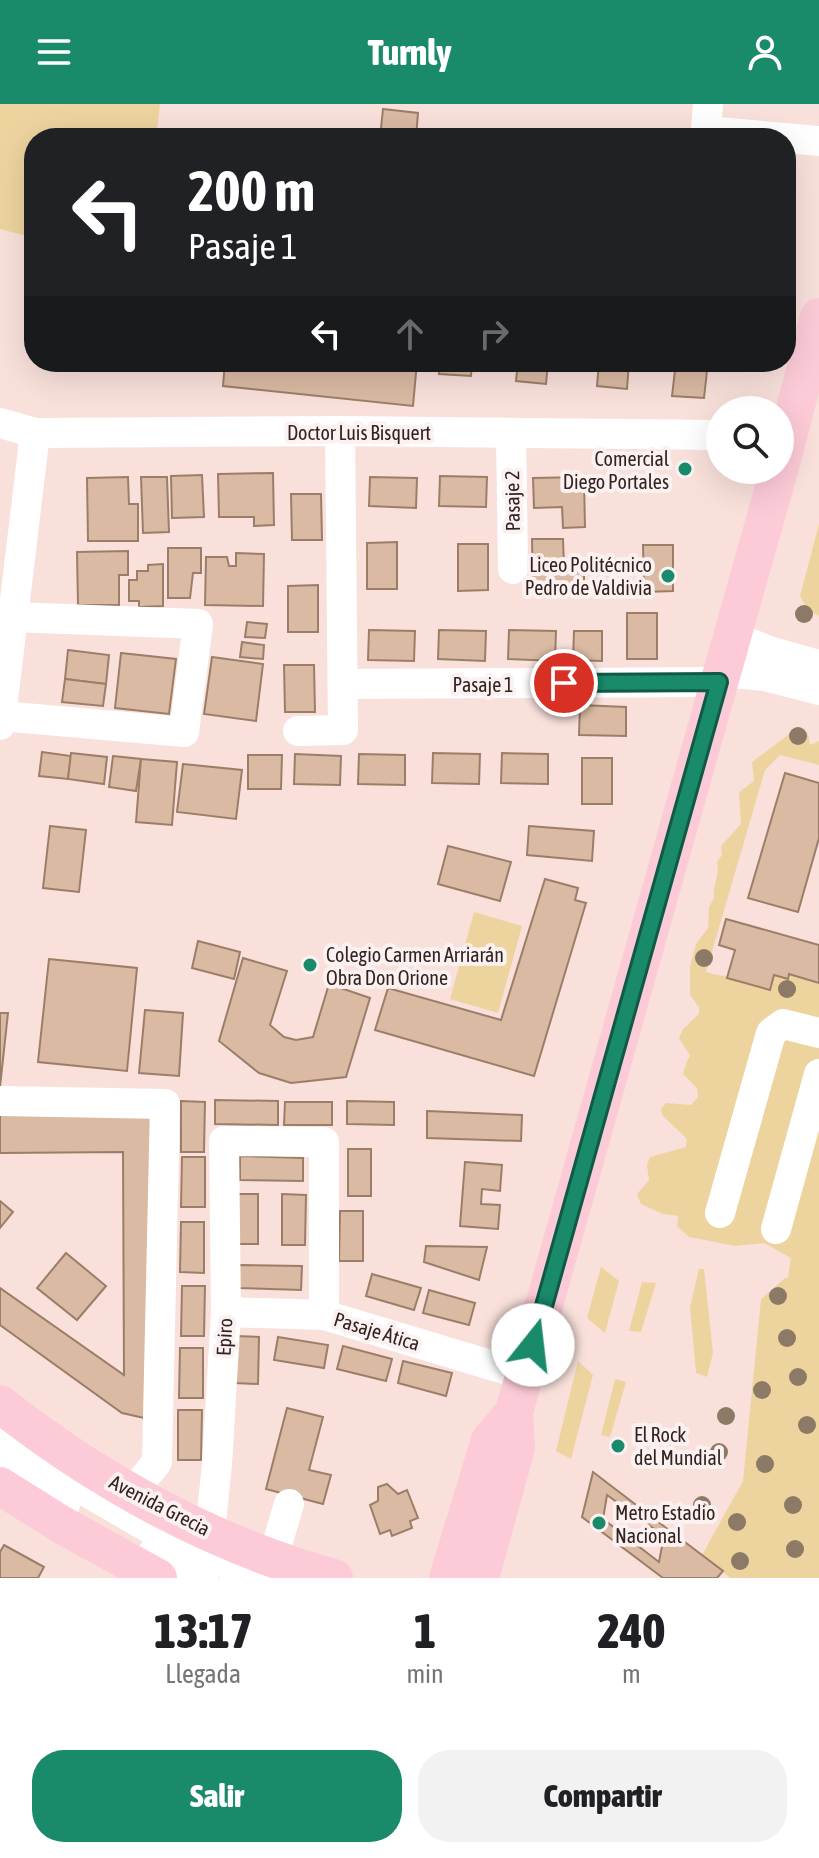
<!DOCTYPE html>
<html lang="es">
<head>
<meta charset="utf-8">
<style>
	:root { --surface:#fff; --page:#f2f2f2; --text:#202124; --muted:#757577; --accent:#198a6a }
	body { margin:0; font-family:"Asap Condensed",sans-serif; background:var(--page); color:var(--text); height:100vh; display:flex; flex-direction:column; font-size:30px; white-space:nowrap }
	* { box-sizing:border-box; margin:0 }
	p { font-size:26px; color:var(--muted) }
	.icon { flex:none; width:44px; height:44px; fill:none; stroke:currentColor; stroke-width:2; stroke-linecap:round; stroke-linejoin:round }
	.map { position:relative; height:1474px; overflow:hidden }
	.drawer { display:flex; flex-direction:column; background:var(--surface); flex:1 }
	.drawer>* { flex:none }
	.guide { position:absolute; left:24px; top:24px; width:772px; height:244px; border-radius:32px; box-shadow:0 8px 32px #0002; background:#202124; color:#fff; overflow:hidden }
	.controls { position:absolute; left:706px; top:292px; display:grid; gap:16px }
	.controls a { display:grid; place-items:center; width:88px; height:88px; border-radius:50%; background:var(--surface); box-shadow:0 8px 32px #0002; font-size:40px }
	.pin { position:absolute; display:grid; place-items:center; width:68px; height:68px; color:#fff; margin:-34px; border:4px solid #fff; border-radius:50%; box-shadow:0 2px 8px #0007 }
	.me { position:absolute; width:88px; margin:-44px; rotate:16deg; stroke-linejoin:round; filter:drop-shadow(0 0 6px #0008) }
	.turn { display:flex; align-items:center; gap:28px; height:168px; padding:0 32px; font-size:36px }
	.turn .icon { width:104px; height:104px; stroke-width:2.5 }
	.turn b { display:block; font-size:56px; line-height:68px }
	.lanes { display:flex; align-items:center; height:76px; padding:0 32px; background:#0003; justify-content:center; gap:40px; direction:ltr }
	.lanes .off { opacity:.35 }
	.eta { display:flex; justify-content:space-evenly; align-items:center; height:136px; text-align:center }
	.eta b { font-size:48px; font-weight:800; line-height:56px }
	.action { display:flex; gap:16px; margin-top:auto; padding:16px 32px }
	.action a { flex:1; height:92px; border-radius:32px; background:var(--accent); color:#fff; font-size:32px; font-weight:800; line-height:92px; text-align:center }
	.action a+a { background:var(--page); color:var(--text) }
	header { display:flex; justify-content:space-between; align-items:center; height:104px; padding:0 32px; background:var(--accent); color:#fff; font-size:36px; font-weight:800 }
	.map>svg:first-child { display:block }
	.green { fill:#edd49f }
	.building { fill:#dabaa3; stroke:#9c7e68; stroke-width:2; fill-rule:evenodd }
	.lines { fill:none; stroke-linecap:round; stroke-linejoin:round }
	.minor { stroke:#fff; stroke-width:30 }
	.major { stroke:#fdcbd8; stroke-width:38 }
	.tree { fill:#8d7a66 }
	.route-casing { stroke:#105a45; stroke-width:20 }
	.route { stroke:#198a6a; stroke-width:14 }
	.poi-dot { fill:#198a6a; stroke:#faf1f0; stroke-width:3 }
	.labels { text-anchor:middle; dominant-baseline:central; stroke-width:8; stroke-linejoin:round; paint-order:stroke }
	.street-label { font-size:20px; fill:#322320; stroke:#faf1f0 }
	.poi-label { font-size:20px; fill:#322320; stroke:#faf1f0; text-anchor:start }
</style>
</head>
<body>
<header><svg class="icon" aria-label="menu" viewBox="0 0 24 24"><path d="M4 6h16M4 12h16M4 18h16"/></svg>Turnly<svg class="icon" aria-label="person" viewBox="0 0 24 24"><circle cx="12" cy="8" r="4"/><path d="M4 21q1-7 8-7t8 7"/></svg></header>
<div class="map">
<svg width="819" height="1474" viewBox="0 0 819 1474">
	<rect width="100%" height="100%" fill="#f9e0db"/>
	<!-- green -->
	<g class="green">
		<path d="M 0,0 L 160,0 L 156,34 L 34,34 L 34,134 L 0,125 Z"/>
		<path d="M 819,420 L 819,512 L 808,506 L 800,492 Z"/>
		<path d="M 801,624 L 808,630 L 810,641 L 819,637 L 819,661 L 780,651 L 765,666 L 706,868 C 733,878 760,867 788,875 L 789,870 L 819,879 L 819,1474 L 730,1474 L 702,1451 L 743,1377 L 761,1195 L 785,1174 L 788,1174 L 791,1154 L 764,1139 L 735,1142 L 689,1133 L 677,1122 L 678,1112 L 663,1110 L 641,1100 L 637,1090 L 649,1076 L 647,1061 L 650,1053 L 686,1043 L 687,1035 L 662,1011 L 661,1005 L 666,999 L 691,1001 L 698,993 L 697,984 L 683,970 C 691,940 695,962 679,934 L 683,925 L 699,910 L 699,903 L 690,891 L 690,863 L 696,840 L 708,824 L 709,803 L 714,794 C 712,782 720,772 717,758 L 722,751 L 721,742 L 741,720 L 739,688 L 754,677 L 752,658 L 796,625 Z"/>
		<path d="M 474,808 L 522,822 L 498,909 L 450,895 Z"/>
		<path d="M 601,1163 L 619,1177 L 605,1229 L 587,1214 Z"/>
		<path d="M 699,1165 L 704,1165 L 713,1249 L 707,1273 L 696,1269 L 690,1203 Z"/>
		<path d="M 642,1178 L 656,1179 L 641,1228 L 629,1227 Z"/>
		<path d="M 578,1257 L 593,1271 L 571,1355 L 556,1347 Z"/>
		<path d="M 615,1275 L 626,1278 L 610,1333 L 601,1331 Z"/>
	</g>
	<!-- building -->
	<g class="building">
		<path d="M 383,5 L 418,9 L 416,34 L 380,34 Z"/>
		<path d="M 225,258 L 417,258 L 413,302 L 223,282 Z"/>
		<path d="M 440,258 L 472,258 L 471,272 L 439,270 Z"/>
		<path d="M 518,258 L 548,258 L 546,280 L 516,277 Z"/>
		<path d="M 599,258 L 629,258 L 627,285 L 597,282 Z"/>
		<path d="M 676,258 L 708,258 L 704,294 L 672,292 Z"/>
		<path d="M 273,369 L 274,421 L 254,422 L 254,413 L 219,413 L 218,370 Z"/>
		<path d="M 202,371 L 204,413 L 172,414 L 171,372 Z"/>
		<path d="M 440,372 L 487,373 L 486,403 L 439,402 Z"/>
		<path d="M 128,373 L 129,400 L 138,400 L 138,437 L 88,437 L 87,374 Z"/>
		<path d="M 141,373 L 167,373 L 169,428 L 143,429 Z"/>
		<path d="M 370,373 L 417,374 L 416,404 L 369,402 Z"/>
		<path d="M 584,373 L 585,423 L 563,424 L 562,403 L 534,404 L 533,374 Z"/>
		<path d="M 291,390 L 321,390 L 322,436 L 292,436 Z"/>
		<path d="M 532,435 L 563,435 L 564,463 L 584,462 L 584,485 L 533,486 Z"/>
		<path d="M 397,438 L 397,485 L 367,485 L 367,439 Z"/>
		<path d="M 458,440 L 488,440 L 488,486 L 458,487 Z"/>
		<path d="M 643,441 L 673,441 L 673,487 L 644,488 Z"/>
		<path d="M 168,444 L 201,444 L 201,469 L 193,469 L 190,494 L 168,494 Z"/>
		<path d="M 128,447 L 128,471 L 119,471 L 119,501 L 78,501 L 77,448 Z"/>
		<path d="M 236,449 L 264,450 L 263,502 L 205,501 L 206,453 L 227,453 L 229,462 L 236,462 Z"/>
		<path d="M 163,460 L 163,502 L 139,503 L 139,497 L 129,497 L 129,476 L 137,476 L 137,467 L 148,467 L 148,461 Z"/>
		<path d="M 318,481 L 318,528 L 288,528 L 288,482 Z"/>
		<rect x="627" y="509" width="30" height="46"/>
		<path d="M 247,518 L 267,520 L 265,534 L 245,533 Z"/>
		<path d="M 369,526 L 415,527 L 414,557 L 368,556 Z"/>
		<path d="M 439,526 L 486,527 L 485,557 L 438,555 Z"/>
		<path d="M 509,526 L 556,527 L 555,557 L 508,555 Z"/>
		<path d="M 574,527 L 602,527 L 602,557 L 573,556 Z"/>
		<path d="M 242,538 L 264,541 L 263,555 L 240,553 Z"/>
		<path d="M 68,546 L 109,551 L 106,580 L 65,575 Z"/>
		<path d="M 121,549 L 176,555 L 169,610 L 115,604 Z"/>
		<path d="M 212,553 L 263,560 L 256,617 L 204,610 Z"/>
		<path d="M 284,561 L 314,561 L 315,608 L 285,608 Z"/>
		<path d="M 65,575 L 106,580 L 103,602 L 62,598 Z"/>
		<path d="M 580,601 L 626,603 L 626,632 L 579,631 Z"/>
		<path d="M 42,648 L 71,652 L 68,675 L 39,672 Z"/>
		<path d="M 71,649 L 107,653 L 104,680 L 68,675 Z"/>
		<path d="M 433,649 L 480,650 L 479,680 L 432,679 Z"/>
		<path d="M 502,649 L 548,650 L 548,680 L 501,679 Z"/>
		<path d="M 295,650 L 341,652 L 340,681 L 294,680 Z"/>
		<path d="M 359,650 L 405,651 L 405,681 L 358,680 Z"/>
		<path d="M 248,651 L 282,651 L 281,685 L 248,685 Z"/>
		<path d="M 113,652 L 141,655 L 136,687 L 109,683 Z"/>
		<rect x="582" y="654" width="30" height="46"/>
		<path d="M 141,655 L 177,658 L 172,721 L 136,718 Z"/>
		<path d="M 183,660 L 242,666 L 236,715 L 177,708 Z"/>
		<path d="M 785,669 L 819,679 L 819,734 L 798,808 L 748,794 Z"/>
		<path d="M 50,722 L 86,726 L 79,788 L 43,784 Z"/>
		<path d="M 529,722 L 594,727 L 592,757 L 527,751 Z"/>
		<path d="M 448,742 L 511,758 L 500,797 L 438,780 Z"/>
		<path d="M 545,775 L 578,784 L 575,796 L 586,799 L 534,972 L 375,926 L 388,884 L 501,916 Z"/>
		<path d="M 726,815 L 819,841 L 819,879 L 789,870 L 788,875 L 774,871 L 770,886 L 727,874 L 735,846 L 719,841 Z"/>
		<path d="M 198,837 L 240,848 L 234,875 L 192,864 Z"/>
		<path d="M 243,854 L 287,867 L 270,921 L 284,933 L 296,936 L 313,933 L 329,880 L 370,894 L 346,973 L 291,979 L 259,969 L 219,937 Z"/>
		<path d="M 49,855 L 137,864 L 127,967 L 38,958 Z"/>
		<path d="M 145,906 L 183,909 L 179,972 L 139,969 Z"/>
		<path d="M 0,909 L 8,909 L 0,983 Z"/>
		<path d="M 215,996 L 278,997 L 278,1021 L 215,1020 Z"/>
		<path d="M 181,997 L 205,998 L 204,1048 L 181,1048 Z"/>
		<path d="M 347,997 L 394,998 L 394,1021 L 347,1020 Z"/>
		<path d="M 285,998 L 332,998 L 332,1021 L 284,1021 Z"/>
		<path d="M 427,1007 L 522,1011 L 521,1037 L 427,1034 Z"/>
		<path d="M 159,1009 L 153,1316 L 122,1309 L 0,1221 L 0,1184 L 124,1271 L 123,1048 L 0,1049 L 0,1010 Z"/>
		<rect x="348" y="1045" width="23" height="47"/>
		<path d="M 240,1052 L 303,1054 L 303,1077 L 240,1076 Z"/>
		<path d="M 182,1053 L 205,1053 L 205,1103 L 181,1103 Z"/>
		<path d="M 465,1058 L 502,1061 L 500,1087 L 482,1085 L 481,1100 L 500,1101 L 498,1125 L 460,1122 Z"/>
		<path d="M 235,1090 L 258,1090 L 258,1140 L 234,1140 Z"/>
		<path d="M 282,1090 L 306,1091 L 305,1141 L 282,1141 Z"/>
		<path d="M 0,1097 L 13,1108 L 0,1124 Z"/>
		<path d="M 340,1107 L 363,1107 L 363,1157 L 339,1157 Z"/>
		<path d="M 181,1118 L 204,1118 L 204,1169 L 180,1168 Z"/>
		<path d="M 426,1142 L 487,1143 L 479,1176 L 424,1158 Z"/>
		<path d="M 66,1149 L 106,1182 L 77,1216 L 37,1184 Z"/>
		<path d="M 239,1161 L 302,1162 L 301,1186 L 239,1184 Z"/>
		<path d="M 372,1170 L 421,1184 L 414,1206 L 366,1192 Z"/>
		<path d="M 182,1182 L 205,1182 L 204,1232 L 181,1232 Z"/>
		<path d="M 429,1186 L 475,1199 L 469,1221 L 423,1209 Z"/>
		<path d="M 236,1232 L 259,1233 L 258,1280 L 234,1279 Z"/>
		<path d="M 278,1233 L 328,1241 L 324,1264 L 274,1256 Z"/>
		<path d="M 343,1242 L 392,1255 L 386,1277 L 337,1265 Z"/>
		<path d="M 180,1244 L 203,1244 L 203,1294 L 179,1294 Z"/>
		<path d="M 403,1257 L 452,1269 L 446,1292 L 398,1279 Z"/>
		<path d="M 287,1304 L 323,1313 L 309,1366 L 331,1371 L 323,1400 L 266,1385 Z"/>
		<path d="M 178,1306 L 202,1306 L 201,1356 L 178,1356 Z"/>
		<path d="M 593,1368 L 665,1423 L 723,1467 L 717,1474 L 663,1474 L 582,1413 ZM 607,1391 L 664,1432 L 659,1458 L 603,1415 Z"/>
		<path d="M 387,1380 L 398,1390 L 407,1386 L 418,1414 L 410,1417 L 412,1424 L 392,1432 L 390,1426 L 380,1430 L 370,1401 L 378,1397 L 378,1383 Z"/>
		<path d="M 4,1441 L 44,1463 L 38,1474 L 0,1474 L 0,1448 Z"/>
	</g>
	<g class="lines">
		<!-- minor -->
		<g class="minor">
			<path d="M 708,0 L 706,27 L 819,37"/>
			<path d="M 0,319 L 35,329 L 340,327 L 720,331"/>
			<path d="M 511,329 L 513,465"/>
			<path d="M 733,533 L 772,548 L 819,561"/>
			<path d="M 722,568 L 765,572 L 819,586"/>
			<path d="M 344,580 L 719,578"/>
			<path d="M 1,612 L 184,628 L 198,520 L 13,513"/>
			<path d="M 0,621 L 35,329"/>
			<path d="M 298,627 L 343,626 L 340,327"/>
			<path d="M 0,997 L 165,1000 L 157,1358 L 132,1389"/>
			<path d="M 720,1109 L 771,929 L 783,920 L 819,929"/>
			<path d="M 776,1125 L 819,970"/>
			<path d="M 226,1208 L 324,1211 L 524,1271"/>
			<path d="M 0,1330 L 66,1376 L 170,1436 L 259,1474"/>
			<path d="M 0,1359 L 65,1401"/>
			<path d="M 210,1428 L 217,1360 L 226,1208 L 224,1037 L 324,1038 L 324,1211"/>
			<path d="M 153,1449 L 203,1474"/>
			<path d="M 267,1474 L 289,1400"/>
		</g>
		<!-- major -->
		<g class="major">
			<path d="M 780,363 L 819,213"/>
			<path d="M 0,1300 C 97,1377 214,1441 334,1474"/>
			<path d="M 0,1382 L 62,1421 L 158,1474"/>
			<path d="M 448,1474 L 490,1336 L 514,1308"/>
			<path d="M 480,1474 L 516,1344 L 514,1308 L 779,366"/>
		</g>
	</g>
	<!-- trees -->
	<g class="tree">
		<circle cx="804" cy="510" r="9"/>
		<circle cx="798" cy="632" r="9"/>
		<circle cx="704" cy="854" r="9"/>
		<circle cx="787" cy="885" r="9"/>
		<circle cx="778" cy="1192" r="9"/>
		<circle cx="787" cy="1234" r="9"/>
		<circle cx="798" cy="1273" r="9"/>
		<circle cx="762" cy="1286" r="9"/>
		<circle cx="726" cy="1312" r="9"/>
		<circle cx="807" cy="1321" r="9"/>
		<circle cx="719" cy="1348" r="9"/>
		<circle cx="765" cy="1360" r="9"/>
		<circle cx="702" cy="1401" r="9"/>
		<circle cx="793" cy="1401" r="9"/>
		<circle cx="737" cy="1418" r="9"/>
		<circle cx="795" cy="1445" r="9"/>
		<circle cx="740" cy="1457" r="9"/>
	</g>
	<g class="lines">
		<defs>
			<path id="route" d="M 533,1241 L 719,578 L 564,579"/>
		</defs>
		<!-- route casing -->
		<use href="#route" class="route-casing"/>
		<!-- route -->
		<use href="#route" class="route"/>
	</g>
	<!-- markers -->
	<g class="poi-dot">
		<circle cx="685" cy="365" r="8"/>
		<circle cx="668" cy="472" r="8"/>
		<circle cx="310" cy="861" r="8"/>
		<circle cx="618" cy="1342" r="8"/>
		<circle cx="599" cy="1419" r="8"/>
	</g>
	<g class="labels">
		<!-- street labels -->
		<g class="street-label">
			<text x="359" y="328">Doctor Luis Bisquert</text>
			<text transform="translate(512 397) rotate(-91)">Pasaje 2</text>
			<text x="483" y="580">Pasaje 1</text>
			<text transform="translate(377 1227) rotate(17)">Pasaje Ática</text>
			<text transform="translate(224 1233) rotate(-87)">Epiro</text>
			<text transform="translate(160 1401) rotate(27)">Avenida Grecia</text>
		</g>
		<!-- poi labels -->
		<g class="poi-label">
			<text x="669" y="354" text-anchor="end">Comercial<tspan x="669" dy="23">Diego Portales</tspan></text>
			<text x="652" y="460" text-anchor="end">Liceo Politécnico<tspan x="652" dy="23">Pedro de Valdivia</tspan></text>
			<text x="326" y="850">Colegio Carmen Arriarán<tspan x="326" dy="23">Obra Don Orione</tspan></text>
			<text x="634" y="1330">El Rock<tspan x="634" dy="23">del Mundial</tspan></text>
			<text x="615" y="1408">Metro Estadio<tspan x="615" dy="23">Nacional</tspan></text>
		</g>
	</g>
</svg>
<div class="controls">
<a><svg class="icon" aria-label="search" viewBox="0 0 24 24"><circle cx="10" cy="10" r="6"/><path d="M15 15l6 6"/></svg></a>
</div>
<div class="pin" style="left:564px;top:579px;background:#d93025"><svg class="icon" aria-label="arrive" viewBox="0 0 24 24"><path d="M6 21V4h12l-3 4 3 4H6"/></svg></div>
<svg class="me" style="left:533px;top:1241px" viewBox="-20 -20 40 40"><circle r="19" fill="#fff"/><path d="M0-13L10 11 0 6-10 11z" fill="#198a6a"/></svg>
<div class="guide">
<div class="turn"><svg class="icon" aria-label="left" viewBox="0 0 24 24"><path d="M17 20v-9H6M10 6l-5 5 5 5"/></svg><div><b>200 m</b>Pasaje 1</div></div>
<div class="lanes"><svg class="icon" aria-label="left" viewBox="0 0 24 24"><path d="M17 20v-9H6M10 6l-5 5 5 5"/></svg><svg class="icon off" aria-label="ahead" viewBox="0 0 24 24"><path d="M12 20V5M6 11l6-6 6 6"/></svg><svg class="icon off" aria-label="right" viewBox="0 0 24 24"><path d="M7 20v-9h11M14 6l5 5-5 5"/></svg></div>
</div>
</div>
<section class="drawer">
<div class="eta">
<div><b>13:17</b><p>Llegada</p></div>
<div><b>1</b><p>min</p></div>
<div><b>240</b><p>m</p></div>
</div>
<div class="action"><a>Salir</a><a>Compartir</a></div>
</section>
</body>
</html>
